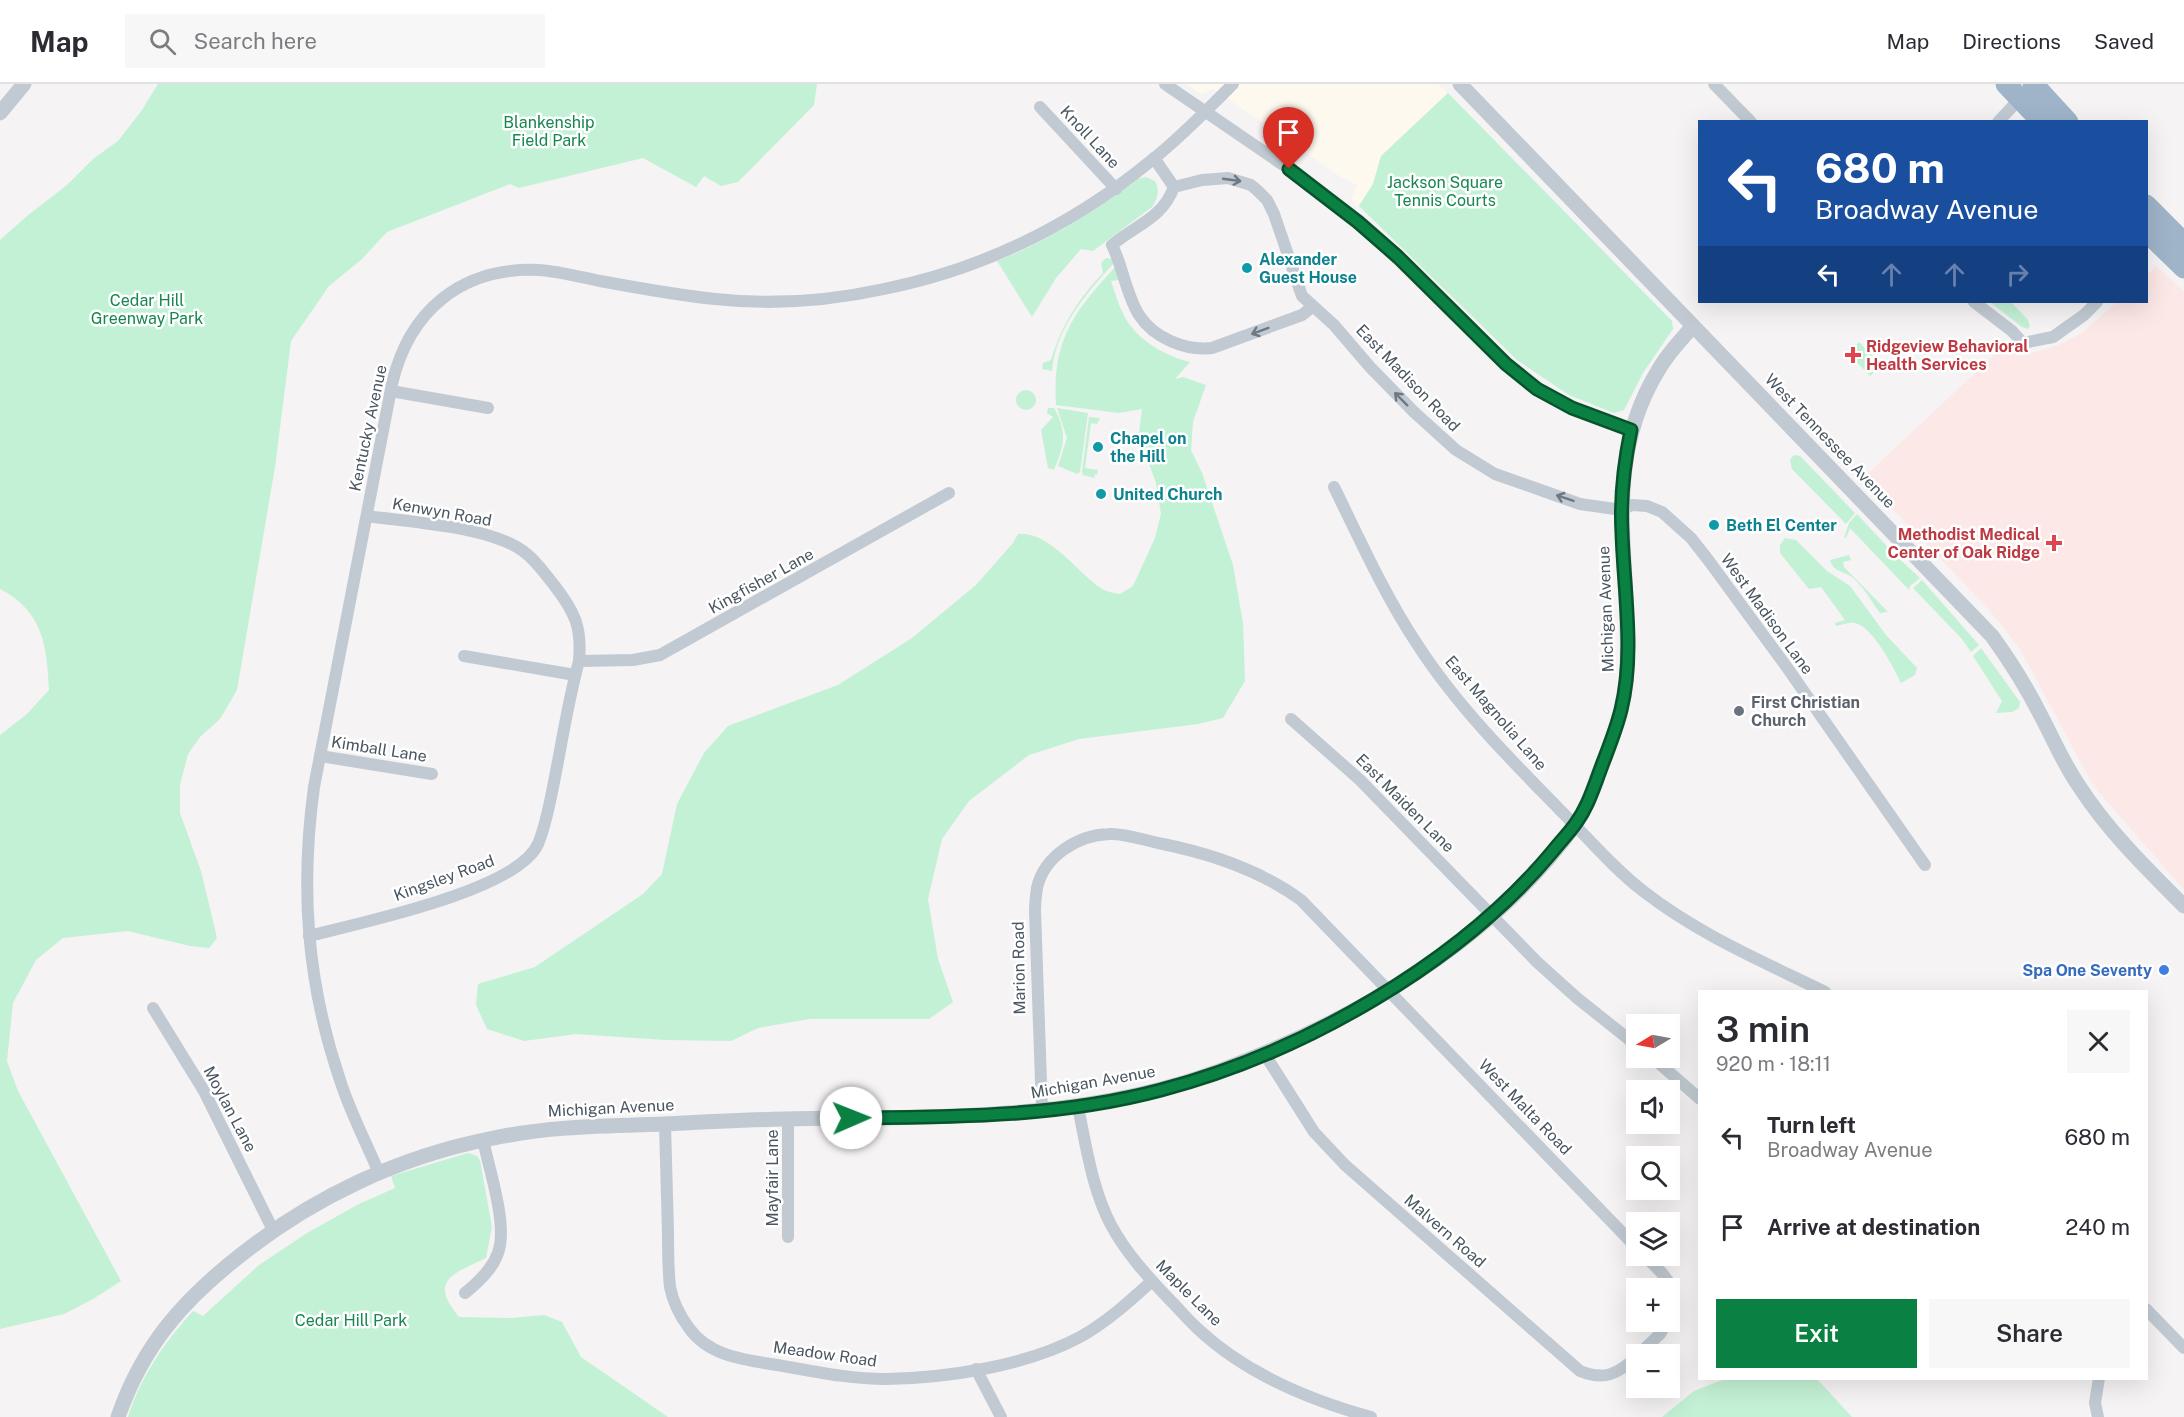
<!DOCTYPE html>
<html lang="en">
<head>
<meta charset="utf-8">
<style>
	:root { --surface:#fff; --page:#f7f7f7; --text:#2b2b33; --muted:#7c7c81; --line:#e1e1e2; --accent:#0b8043 }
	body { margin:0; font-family:"Public Sans",sans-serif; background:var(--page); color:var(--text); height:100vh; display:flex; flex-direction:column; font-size:22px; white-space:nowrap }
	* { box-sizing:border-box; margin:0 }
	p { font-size:20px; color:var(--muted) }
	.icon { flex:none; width:33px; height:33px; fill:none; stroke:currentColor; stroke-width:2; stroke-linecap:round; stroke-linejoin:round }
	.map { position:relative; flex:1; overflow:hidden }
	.details { position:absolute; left:1698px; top:906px; width:450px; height:390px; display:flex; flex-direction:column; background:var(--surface); border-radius:0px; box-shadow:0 6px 24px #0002 }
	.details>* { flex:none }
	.top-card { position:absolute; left:1698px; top:36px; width:450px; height:183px; border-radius:0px; box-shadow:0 6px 24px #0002; background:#1a4fa0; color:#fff; overflow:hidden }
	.needle { width:39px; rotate:260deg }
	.buttons { position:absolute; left:1626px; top:930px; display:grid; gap:12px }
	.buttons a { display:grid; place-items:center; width:54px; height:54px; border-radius:0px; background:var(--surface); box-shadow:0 6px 24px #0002; font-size:30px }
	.pin { position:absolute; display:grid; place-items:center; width:51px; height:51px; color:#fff; margin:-62px -26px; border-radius:50% 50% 50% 0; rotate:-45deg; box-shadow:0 0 6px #0007 }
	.pin .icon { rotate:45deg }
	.me { position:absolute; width:66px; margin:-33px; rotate:89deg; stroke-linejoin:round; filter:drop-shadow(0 0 4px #0008) }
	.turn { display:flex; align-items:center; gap:21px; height:126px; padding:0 18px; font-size:27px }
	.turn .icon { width:78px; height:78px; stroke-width:2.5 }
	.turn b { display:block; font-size:42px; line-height:51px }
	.lanes { display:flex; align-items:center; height:57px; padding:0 18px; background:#0003; justify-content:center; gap:30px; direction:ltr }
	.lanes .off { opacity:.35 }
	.round { display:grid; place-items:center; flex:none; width:63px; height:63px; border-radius:0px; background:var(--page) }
	.headline { display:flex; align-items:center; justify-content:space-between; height:102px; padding:0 18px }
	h1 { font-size:36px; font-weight:600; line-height:45px }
	.cta { display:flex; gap:12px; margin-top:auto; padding:12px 18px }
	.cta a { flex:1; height:69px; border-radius:0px; background:var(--accent); color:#fff; font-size:24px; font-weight:600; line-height:69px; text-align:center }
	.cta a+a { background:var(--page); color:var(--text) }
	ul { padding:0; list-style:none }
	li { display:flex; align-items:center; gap:18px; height:90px; padding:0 18px }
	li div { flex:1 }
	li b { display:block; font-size:22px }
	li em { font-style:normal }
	header { display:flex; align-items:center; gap:36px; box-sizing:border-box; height:84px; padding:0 30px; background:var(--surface); border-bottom:2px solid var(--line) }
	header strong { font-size:28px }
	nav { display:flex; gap:33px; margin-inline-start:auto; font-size:21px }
	.search { width:420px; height:54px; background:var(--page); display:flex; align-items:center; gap:15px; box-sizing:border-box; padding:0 21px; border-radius:0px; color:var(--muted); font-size:22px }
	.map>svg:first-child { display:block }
	.commercial { fill:#fdf9ef }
	.medical { fill:#fce8e6 }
	.green { fill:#c3f1d5 }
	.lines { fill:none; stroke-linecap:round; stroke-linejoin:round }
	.minor { stroke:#c1cad2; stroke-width:12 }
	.tertiary { stroke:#c1cad2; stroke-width:15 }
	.trunk { stroke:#9fb4c9; stroke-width:21 }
	.oneway { stroke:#6e7983 }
	.route-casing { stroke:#07532c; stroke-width:15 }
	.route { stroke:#0b8043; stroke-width:10 }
	.culture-dot { fill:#0f9aa8; stroke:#fff; stroke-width:2 }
	.health-dot { fill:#e0444e; stroke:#fff; stroke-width:2 }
	.worship-dot { fill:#6b7280; stroke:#fff; stroke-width:2 }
	.shop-dot { fill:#3f7fe0; stroke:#fff; stroke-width:2 }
	.labels { text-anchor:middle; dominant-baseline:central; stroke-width:5; stroke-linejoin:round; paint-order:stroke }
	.park-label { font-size:16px; fill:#17864f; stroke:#fff }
	.street-label { font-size:16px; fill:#4a5661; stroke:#fff }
	.culture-label { font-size:16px; font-weight:bold; fill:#0d838f; stroke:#fff; text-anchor:start }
	.health-label { font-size:16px; font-weight:bold; fill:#be3a42; stroke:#fff; text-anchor:start }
	.worship-label { font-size:16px; font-weight:bold; fill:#5b616d; stroke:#fff; text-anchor:start }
	.shop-label { font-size:16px; font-weight:bold; fill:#366cbe; stroke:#fff; text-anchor:end }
</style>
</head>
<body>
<header>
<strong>Map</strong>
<div class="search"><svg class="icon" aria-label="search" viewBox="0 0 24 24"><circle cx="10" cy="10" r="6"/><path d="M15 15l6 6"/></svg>Search here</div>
<nav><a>Map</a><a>Directions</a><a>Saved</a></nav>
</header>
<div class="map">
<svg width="2184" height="1333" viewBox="0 0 2184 1333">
	<rect width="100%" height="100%" fill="#f5f3f3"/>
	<!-- commercial -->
	<path class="commercial" d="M 1186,0 L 1438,0 L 1448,9 L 1381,72 L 1373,100 L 1357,124 L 1351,115 L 1357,101 L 1339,92 L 1214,5 L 1202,10 Z"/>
	<!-- medical -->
	<path class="medical" d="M 2156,182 L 2184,207 L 2184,806 L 2093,701 L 2020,565 L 1987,523 L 1863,394 L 2002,264 L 2022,272 L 2059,261 L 2082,249 L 2117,218 L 2146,218 L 2147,191 Z"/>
	<!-- green -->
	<g class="green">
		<path d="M 158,0 L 817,0 L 814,21 L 738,98 L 721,102 L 704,92 L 696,103 L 643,74 L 519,104 L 510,100 L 387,148 L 362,175 L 329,202 L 291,257 L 275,383 L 237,606 L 220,635 L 200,653 L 188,670 L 180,701 L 180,729 L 201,787 L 217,854 L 209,864 L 190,862 L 128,847 L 63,854 L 36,876 L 13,919 L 7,977 L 18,1007 L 121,1197 L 93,1215 L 64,1230 L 0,1245 L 0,651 L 27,630 L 49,606 C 47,562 43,527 0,505 L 0,156 L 27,132 L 67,101 L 93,75 L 118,57 L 142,26 Z"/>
		<path d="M 1448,9 L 1672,237 L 1673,245 L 1643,289 L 1624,326 L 1614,329 L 1569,311 L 1517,276 L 1359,122 L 1373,100 L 1381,72 Z"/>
		<path d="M 1146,93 L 1155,97 C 1160,107 1158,114 1152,123 L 1093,167 L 1081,165 L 1056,194 L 1032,233 L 997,177 C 1048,157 1094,128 1138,95 Z"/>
		<path d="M 1106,174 L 1112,175 L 1114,179 C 1086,210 1056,243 1052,287 L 1042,285 L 1043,279 L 1051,276 C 1062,241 1078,215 1103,189 L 1101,179 Z"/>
		<path d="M 1116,182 L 1119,196 L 1111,197 C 1116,211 1120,228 1130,241 C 1143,259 1168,273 1190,278 L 1175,295 L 1183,293 L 1206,301 L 1193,338 L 1191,366 L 1202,389 L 1233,481 L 1243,539 L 1245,597 L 1223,634 L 1198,640 L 1079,655 L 1029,671 L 969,717 L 942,755 L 928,815 L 938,875 L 953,918 L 929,935 L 809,935 L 758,944 L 731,957 L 665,956 L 576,950 L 524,957 L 487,945 L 476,921 L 478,900 L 535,883 L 643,810 L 662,790 L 677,720 L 704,669 L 728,642 L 838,601 L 912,554 L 976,501 L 1013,459 L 1018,450 C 1050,447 1077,489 1102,505 C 1107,508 1114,509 1120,510 L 1133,502 L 1155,454 L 1161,430 L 1156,399 L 1149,380 L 1138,358 L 1142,325 L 1119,329 L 1056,321 C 1052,256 1073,229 1116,182 Z"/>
		<path d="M 1990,218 L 2011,218 L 2028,236 L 2030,242 L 2028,245 L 2022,243 Z"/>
		<path d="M 1859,258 L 1882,281 L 1870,292 L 1848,269 Z"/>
		<circle cx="1026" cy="316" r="10"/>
		<path d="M 1048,324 L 1054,324 C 1068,349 1064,361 1054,386 L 1048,384 L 1041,346 L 1053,333 L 1047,329 Z"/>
		<path d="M 1057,324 L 1088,329 L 1080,388 L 1077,390 L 1058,382 L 1067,354 Z"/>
		<path d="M 1089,333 L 1100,334 L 1097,340 L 1091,339 L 1085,384 L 1098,386 L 1097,391 L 1095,390 L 1094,394 L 1083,391 L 1082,388 Z"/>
		<path d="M 1794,371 L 1800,372 L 1855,429 L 1846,440 L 1792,385 L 1790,376 Z"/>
		<path d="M 1857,430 L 1896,472 L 1920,494 L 1910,502 L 1909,506 L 1850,444 L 1846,454 L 1844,454 L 1849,439 Z"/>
		<path d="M 1785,454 L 1796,456 L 1827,487 L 1850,502 L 1886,551 L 1917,584 L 1915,591 L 1901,599 C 1894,584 1873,543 1855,539 C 1848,538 1842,541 1836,542 L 1835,539 L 1845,536 L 1821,503 L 1809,505 L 1780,469 L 1780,461 Z"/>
		<path d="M 1849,471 L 1851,476 L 1843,478 L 1844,483 L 1888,528 L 1880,529 C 1871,517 1864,503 1852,493 C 1844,487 1833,488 1830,476 Z"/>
		<path d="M 1922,496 L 1979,561 L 1971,568 L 1962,555 L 1913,504 Z"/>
		<path d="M 1981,564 L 2020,618 L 2019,624 L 2012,628 L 1996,629 L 2002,617 L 1973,572 Z"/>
		<path d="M 468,1069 L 477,1072 L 480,1076 L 492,1143 L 486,1174 C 453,1190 428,1196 459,1233 L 511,1234 L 544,1231 L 562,1238 L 581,1273 L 668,1333 L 128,1333 C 141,1292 164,1259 193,1227 L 203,1232 L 259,1181 L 307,1149 L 359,1120 L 395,1104 L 391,1092 Z"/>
		<path d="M 1725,1295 L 1817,1295 L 1852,1333 L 1662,1333 L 1694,1307 Z"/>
	</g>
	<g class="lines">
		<!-- minor -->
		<g class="minor">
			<path d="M 1165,0 L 1289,85 L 1358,138 L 1398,173 L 1506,280 L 1537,305 L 1572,324 L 1631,346"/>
			<path d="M 1714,0 L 1751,38"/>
			<path d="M 1040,23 L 1116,105"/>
			<path d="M 1998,38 L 2024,10"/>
			<path d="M 1154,74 L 1174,103 C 1162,135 1137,140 1112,161 C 1123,183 1126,210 1139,231 C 1154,254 1185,267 1212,264 L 1302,231 L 1312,223"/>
			<path d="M 1174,103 L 1202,96 L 1228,94 L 1251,101 L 1258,107 L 1267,116 L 1274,130 L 1302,212 L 1334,241 L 1370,283 L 1414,328 L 1456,366 L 1495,390 L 1580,420 L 1622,426 L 1632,421 L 1647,422 L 1662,428 L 1691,454 L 1709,477 L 1786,582 L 1925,781"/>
			<path d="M 1974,218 L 2012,247 L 2023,259 L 2053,253 L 2084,231 L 2097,218"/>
			<path d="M 391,307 L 488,324"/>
			<path d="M 1334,403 C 1360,456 1384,510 1417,560 C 1457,622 1510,675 1562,728 C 1588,754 1613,784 1643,807 C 1698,850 1762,877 1825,908"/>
			<path d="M 464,572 L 575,591"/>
			<path d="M 579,577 L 633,576 L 660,571 L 949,409"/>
			<path d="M 1291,635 L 1360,696 L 1537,878 L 1577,914 L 1636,961"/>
			<path d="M 320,672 L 432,690"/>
			<path d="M 309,852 C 358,839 517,807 538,760 C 546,741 550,718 554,698 C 562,658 568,617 579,577 C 582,543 575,528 554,501 C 544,489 536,476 523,467 C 489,442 409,438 367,432"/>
			<path d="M 153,924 L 204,1007 L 273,1146"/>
			<path d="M 1264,969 L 1314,1048 L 1345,1081 L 1580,1287 C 1604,1297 1618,1290 1636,1273"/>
			<path d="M 1653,974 L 1700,1015"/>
			<path d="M 1078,1023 C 1086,1061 1092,1105 1111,1141 C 1126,1169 1148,1193 1170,1216 C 1179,1225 1188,1236 1198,1245 C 1246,1290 1309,1316 1371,1333"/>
			<path d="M 1042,1026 L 1035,827 C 1035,819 1036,811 1037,804 C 1044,772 1078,751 1109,750 C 1126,749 1146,757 1163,760 C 1212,770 1260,786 1301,816 L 1636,1163"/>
			<path d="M 788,1035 L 788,1153"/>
			<path d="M 665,1040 C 666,1076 667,1112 668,1149 C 668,1166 668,1185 670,1203 C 673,1218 680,1232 689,1244 C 710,1274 749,1276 783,1282 C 817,1288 851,1295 886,1295 C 947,1294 1026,1282 1080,1253 C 1107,1238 1130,1217 1152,1197"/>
			<path d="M 379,1089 C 366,1058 350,1028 340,996 C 307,899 300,805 314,703 L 392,300 C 409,227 461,183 538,186 C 558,187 580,193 600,197 C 638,204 676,211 715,215 C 770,221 829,217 884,205 C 983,185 1074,140 1152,76 C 1181,53 1207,26 1233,0"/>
			<path d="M 1645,1172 C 1664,1192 1682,1202 1670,1234"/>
			<path d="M 465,1209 C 480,1197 497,1181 500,1161 C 505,1133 489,1084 483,1056"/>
			<path d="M 2146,1225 L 2184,1264"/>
			<path d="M 1639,1270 L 1660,1250 L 1667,1238"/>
			<path d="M 976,1285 L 1001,1333"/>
			<path d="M 2098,1333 L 2095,1319 L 2099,1294"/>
		</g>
		<!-- tertiary -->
		<g class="tertiary">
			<path d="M 1460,0 L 1992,552 C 2010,577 2026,602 2040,630 C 2053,654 2063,679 2079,702 C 2108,747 2146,784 2184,822"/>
			<path d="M 0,29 L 24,0"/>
			<path d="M 118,1333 C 143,1261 183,1216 242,1170 C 314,1113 399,1073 489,1055 C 549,1042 603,1042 664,1040 C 704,1038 744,1036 784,1035 C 931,1032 1079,1039 1219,987 C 1352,938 1491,858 1575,741 C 1586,725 1592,708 1598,691 C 1612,657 1625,623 1627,586 C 1632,481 1599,381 1659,285 C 1668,269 1681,256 1693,242"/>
		</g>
		<!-- trunk -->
		<g class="trunk">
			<path d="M 2006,0 L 2042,38"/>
			<path d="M 2033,0 L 2068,38"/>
			<path d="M 2146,121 L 2184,159"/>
			<path d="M 2146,147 L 2184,184"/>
		</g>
	</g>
	<!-- one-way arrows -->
	<defs><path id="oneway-shaft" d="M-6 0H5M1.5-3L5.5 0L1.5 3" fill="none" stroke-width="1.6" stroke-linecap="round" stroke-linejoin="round" transform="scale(1.5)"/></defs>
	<g class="oneway">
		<use href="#oneway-shaft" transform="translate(1232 96) rotate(8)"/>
		<use href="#oneway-shaft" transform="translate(1260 247) rotate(160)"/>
		<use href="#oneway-shaft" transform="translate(1401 315) rotate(-135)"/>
		<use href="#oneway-shaft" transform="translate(1565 414) rotate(-161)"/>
	</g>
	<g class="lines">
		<defs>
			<path id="route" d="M 851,1034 C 955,1033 1060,1033 1161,1006 C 1302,969 1459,880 1553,767 C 1560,758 1569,749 1576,739 C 1586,725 1591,711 1597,695 C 1605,672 1615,650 1621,626 C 1635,569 1624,508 1622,449 C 1620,415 1624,380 1631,346 L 1572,324 L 1537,305 L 1506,280 L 1398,173 L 1358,138 L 1289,85"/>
		</defs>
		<!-- route casing -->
		<use href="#route" class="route-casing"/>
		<!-- route -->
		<use href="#route" class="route"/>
	</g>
	<!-- markers -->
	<g class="culture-dot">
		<circle cx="1247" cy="184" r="6"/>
		<circle cx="1098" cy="363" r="6"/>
		<circle cx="1101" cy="410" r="6"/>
		<circle cx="1714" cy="441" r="6"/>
	</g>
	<g class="health-dot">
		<path d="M1850 262h6v6h6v6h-6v6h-6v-6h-6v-6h6z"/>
		<path d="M2051 450h6v6h6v6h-6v6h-6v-6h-6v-6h6z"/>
	</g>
	<circle class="worship-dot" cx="1739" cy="627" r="6"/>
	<circle class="shop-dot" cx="2164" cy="886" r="6"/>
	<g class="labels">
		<!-- park labels -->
		<g class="park-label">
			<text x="549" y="38">Blankenship<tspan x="549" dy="18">Field Park</tspan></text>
			<text x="1445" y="98">Jackson Square<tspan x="1445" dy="18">Tennis Courts</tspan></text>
			<text x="147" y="216">Cedar Hill<tspan x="147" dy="18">Greenway Park</tspan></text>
			<text x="351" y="1236">Cedar Hill Park</text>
		</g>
		<!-- street labels -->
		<g class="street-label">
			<text transform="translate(1090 53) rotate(47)">Knoll Lane</text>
			<text transform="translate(1408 294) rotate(46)">East Madison Road</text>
			<text transform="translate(368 344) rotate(-78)">Kentucky Avenue</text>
			<text transform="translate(1830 357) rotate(46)">West Tennessee Avenue</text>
			<text transform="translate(442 428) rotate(10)">Kenwyn Road</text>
			<text transform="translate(761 497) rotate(-29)">Kingfisher Lane</text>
			<text transform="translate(1606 525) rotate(-92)">Michigan Avenue</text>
			<text transform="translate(1767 530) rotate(54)">West Madison Lane</text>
			<text transform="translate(1496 629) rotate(49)">East Magnolia Lane</text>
			<text transform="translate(379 665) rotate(9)">Kimball Lane</text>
			<text transform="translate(1405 719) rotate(45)">East Maiden Lane</text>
			<text transform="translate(444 794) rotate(-20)">Kingsley Road</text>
			<text transform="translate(1019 884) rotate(-91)">Marion Road</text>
			<text transform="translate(1093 998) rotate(-10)">Michigan Avenue</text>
			<text transform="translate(1525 1023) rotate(46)">West Malta Road</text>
			<text transform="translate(611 1024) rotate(-3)">Michigan Avenue</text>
			<text transform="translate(230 1025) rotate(62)">Moylan Lane</text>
			<text transform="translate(772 1094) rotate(-90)">Mayfair Lane</text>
			<text transform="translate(1445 1147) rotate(41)">Malvern Road</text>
			<text transform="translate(1189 1209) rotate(45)">Maple Lane</text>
			<text transform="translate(825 1270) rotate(8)">Meadow Road</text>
		</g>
		<!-- culture labels -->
		<g class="culture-label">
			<text x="1259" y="175">Alexander<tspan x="1259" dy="18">Guest House</tspan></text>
			<text x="1110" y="354">Chapel on<tspan x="1110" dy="18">the Hill</tspan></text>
			<text x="1113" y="410">United Church</text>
			<text x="1726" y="441">Beth El Center</text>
		</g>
		<!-- health labels -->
		<g class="health-label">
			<text x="1866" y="262">Ridgeview Behavioral<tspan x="1866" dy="18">Health Services</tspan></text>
			<text x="2040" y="450" text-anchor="end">Methodist Medical<tspan x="2040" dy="18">Center of Oak Ridge</tspan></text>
		</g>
		<!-- worship labels -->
		<g class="worship-label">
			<text x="1751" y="618">First Christian<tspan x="1751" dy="18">Church</tspan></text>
		</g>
		<!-- shop labels -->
		<g class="shop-label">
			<text x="2152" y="886">Spa One Seventy</text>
		</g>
	</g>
</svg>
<div class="buttons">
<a><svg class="needle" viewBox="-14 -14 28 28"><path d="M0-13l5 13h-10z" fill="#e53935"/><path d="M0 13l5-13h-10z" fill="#7c7c81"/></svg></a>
<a><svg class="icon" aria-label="sound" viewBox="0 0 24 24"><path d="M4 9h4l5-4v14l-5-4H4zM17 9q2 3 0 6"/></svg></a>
<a><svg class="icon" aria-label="search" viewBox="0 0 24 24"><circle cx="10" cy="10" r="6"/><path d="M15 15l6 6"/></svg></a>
<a><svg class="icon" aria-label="layers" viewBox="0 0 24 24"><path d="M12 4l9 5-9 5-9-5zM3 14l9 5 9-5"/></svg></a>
<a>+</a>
<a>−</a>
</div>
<div class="pin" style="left:1289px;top:85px;background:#d93025"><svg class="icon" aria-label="arrive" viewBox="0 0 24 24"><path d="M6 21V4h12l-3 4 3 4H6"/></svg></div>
<svg class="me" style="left:851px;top:1034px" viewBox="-20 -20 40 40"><circle r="19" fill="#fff"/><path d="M0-13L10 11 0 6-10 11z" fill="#0b8043"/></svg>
<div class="top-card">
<div class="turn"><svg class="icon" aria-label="left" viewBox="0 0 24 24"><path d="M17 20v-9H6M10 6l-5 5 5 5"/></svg><div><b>680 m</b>Broadway Avenue</div></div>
<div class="lanes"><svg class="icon" aria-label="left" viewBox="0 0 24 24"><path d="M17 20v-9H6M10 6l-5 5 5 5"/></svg><svg class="icon off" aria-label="ahead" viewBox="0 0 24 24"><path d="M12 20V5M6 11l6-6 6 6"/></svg><svg class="icon off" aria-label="ahead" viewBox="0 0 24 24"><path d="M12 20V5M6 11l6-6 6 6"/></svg><svg class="icon off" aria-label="right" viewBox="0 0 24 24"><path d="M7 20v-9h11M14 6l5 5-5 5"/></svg></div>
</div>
<section class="details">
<div class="headline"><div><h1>3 min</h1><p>920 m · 18:11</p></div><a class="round"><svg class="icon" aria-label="close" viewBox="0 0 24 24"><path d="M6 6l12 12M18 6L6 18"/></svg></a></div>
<ul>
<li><svg class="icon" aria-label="left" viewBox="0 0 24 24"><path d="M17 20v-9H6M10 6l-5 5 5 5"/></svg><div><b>Turn left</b><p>Broadway Avenue</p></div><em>680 m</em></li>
<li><svg class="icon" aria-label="arrive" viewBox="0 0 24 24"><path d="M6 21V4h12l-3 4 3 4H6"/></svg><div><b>Arrive at destination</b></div><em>240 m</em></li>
</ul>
<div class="cta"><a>Exit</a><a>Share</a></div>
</section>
</div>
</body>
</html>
